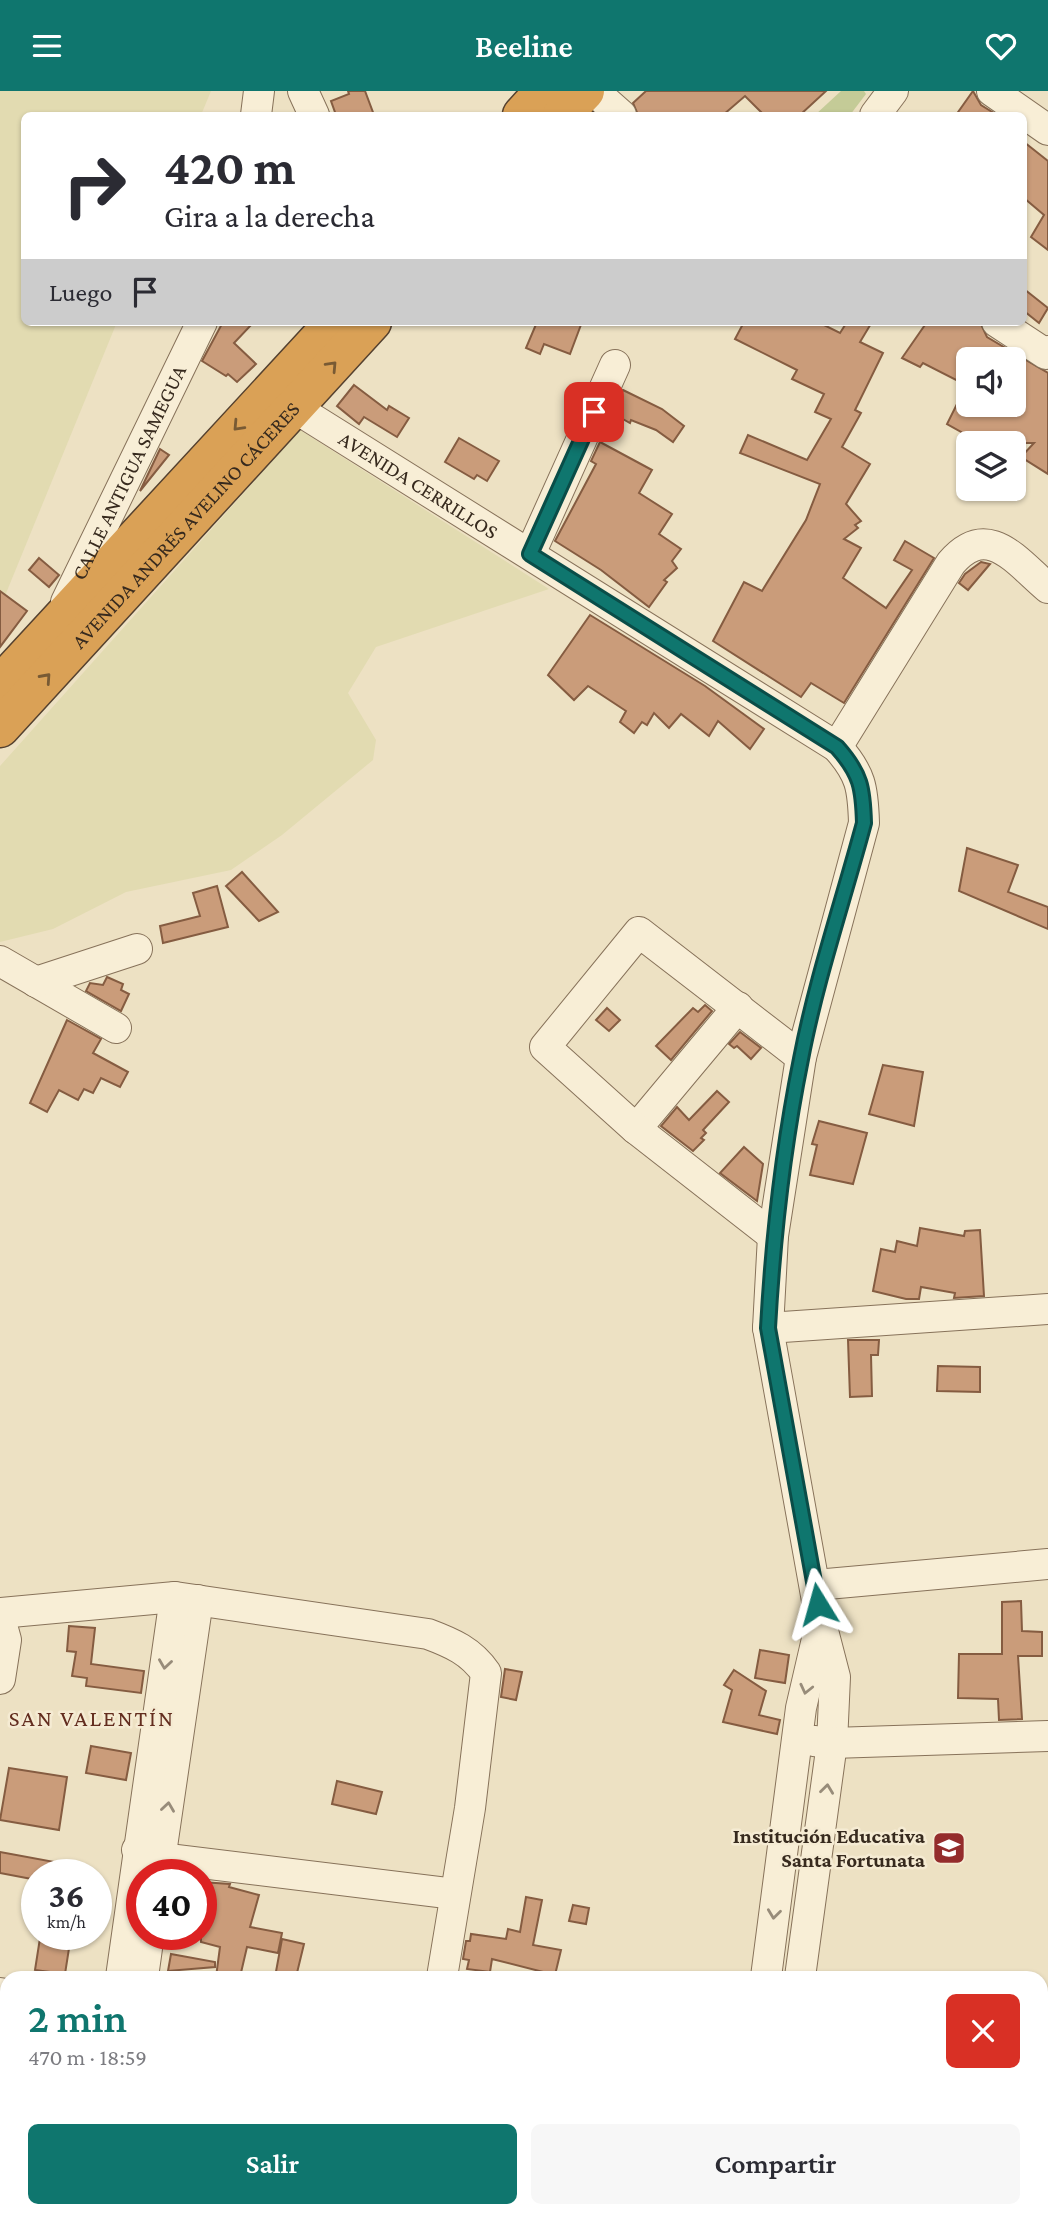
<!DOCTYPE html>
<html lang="es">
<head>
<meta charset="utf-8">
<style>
	:root { --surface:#fff; --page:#f7f7f7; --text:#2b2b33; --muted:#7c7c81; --accent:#0f766e }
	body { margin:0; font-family:"Crimson Pro",serif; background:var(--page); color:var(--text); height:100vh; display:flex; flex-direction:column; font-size:26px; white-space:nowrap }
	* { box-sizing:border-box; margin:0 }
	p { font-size:23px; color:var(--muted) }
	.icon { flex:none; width:38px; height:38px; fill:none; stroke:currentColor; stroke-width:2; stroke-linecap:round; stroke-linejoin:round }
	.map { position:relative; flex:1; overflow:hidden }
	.drawer { position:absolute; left:0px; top:1880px; width:1048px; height:247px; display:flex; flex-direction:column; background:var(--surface); border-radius:21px 21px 0 0; box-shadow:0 2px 5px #0004 }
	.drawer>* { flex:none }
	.hud { position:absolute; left:21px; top:21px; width:1006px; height:214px; border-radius:10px; box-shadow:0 2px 5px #0004; background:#fff; color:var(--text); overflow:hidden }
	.tools { position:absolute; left:956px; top:256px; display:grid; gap:14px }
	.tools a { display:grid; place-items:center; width:70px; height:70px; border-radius:10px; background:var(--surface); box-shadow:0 2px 5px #0004; font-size:35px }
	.speed { position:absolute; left:21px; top:1768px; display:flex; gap:14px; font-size:35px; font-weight:700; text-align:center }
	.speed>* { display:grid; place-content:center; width:91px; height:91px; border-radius:50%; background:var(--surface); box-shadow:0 2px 5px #0004; line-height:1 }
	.speed small { font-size:18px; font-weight:400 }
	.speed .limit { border:10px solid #d22; background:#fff; color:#111 }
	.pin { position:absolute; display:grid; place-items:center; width:60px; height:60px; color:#fff; margin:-30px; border-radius:14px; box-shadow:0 4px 10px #0006 }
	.me { position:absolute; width:77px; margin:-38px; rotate:352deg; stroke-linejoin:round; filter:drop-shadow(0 0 5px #0008) }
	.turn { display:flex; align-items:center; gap:24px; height:147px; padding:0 28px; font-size:32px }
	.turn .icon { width:91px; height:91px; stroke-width:2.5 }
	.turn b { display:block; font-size:49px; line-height:60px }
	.then { display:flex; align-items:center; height:66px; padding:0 28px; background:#0003; gap:14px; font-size:26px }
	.round { display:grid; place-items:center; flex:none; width:74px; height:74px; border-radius:10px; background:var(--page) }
	.summary { display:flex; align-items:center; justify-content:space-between; height:119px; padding:0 28px }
	h1 { font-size:42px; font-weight:600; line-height:52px; color:var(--accent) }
	.cta { display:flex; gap:14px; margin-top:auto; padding:14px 28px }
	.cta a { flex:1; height:80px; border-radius:10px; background:var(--accent); color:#fff; font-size:28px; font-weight:600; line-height:80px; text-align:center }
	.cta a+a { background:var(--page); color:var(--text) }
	header { display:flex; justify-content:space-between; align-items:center; height:91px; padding:0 28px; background:var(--accent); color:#fff; font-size:32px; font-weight:600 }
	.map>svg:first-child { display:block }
	.farmland { fill:#e2dbb1 }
	.green { fill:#c4cb97 }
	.building { fill:#ca9c7a; stroke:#855c41; stroke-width:2 }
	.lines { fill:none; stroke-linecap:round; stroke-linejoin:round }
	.minor-casing { stroke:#87725a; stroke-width:32 }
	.highway-casing { stroke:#55412f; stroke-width:41 }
	.minor { stroke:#f8eed6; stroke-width:30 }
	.highway { stroke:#daa156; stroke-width:38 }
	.oneway { stroke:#785a34 }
	.oneway2 { stroke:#988c7a }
	.route-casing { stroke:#0a4d48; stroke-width:18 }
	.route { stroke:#0f766e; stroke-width:12 }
	.labels { text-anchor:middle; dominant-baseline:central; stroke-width:5; stroke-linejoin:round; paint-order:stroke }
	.street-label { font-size:21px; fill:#372a1e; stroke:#f5ebd3 }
	.poi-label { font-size:21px; font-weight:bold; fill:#372a1e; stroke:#f5ebd3; text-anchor:end }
	.neighbourhood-label { font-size:23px; letter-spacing:2px; fill:#632d1f; stroke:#f5ebd3 }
</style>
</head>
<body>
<header><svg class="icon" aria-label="menu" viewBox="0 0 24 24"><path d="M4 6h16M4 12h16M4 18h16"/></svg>Beeline<svg class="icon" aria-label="heart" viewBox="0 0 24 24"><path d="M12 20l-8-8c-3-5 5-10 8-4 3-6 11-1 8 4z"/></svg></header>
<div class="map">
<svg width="1048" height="2125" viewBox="0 0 1048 2125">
	<rect width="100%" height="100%" fill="#ede1c3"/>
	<!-- farmland -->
	<g class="farmland">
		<path d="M 0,0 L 211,0 L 201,24 L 24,24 L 24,231 L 117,231 L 0,517 Z"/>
		<path d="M 300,339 L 549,498 L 376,556 L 348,602 L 376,649 L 373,669 L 282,744 L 231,779 L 126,801 L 53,838 L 0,851 L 0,675 Z"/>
	</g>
	<!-- green -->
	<g class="green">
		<path d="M 841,0 L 864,0 L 866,3 L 850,24 L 815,24 Z"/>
		<path d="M 171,2119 L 239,2119 L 238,2125 L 208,2125 Z"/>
	</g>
	<!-- building -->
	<g class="building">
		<path d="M 348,0 L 365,0 L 374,24 L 336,24 L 331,10 L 349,3 Z"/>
		<path d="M 646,0 L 826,0 L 800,24 L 764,24 L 745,5 L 723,24 L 638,24 L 633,12 Z"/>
		<path d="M 973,0 L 981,14 L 997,24 L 956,24 Z"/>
		<path d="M 1024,51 L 1048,70 L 1048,159 L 1031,146 L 1044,124 L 1024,107 Z"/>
		<path d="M 1024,198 L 1048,217 L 1039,232 L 1024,220 Z"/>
		<path d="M 223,231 L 254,231 L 234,252 L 256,273 L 237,291 L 228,283 L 226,285 L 202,270 Z"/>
		<path d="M 537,231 L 582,231 L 570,263 L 544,253 L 540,263 L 526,257 Z"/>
		<path d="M 744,231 L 818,231 L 840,242 L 847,231 L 872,231 L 860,251 L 883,262 L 855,319 L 861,322 L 842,356 L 870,373 L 846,413 L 861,430 L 855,434 L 858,437 L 844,448 L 861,457 L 843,487 L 886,517 L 912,479 L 894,469 L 905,450 L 934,467 L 844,612 L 811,592 L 801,606 L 713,550 L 744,491 L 762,500 L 806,429 L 820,393 L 740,362 L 748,344 L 807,369 L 831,328 L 815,321 L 824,303 L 792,288 L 797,279 L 735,248 Z"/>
		<path d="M 927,231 L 980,231 L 987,246 L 1048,282 L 1048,383 L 1021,366 L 1034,352 L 981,352 L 947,333 L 957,313 L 1013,313 L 1013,268 L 968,268 L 968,284 L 962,292 L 923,272 L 920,276 L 902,267 Z"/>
		<path d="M 354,294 L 387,319 L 389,315 L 409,327 L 397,346 L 364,326 L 359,333 L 337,315 Z"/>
		<path d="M 623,299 L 662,318 L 684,335 L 673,351 L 656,339 L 631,329 L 630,332 L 621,327 L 617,334 L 609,330 Z"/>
		<path d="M 459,347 L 499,370 L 487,390 L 477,384 L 474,388 L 445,371 Z"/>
		<path d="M 600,351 L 652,379 L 639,402 L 672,423 L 659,443 L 681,458 L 672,470 L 677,477 L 664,489 L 667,491 L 649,516 L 601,479 L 555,450 L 596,373 L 591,370 Z"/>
		<path d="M 160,358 L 169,364 L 140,400 Z"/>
		<path d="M 39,467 L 59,484 L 49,496 L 29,479 Z"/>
		<path d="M 981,471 L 990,473 L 968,499 L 959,492 L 965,483 Z"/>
		<path d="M 0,500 L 27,520 L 0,556 Z"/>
		<path d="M 590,524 L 705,595 L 764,638 L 750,658 L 718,630 L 709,645 L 681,623 L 669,637 L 654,622 L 647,634 L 642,631 L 634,642 L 620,631 L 626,620 L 588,595 L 574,609 L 548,584 Z"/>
		<path d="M 967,757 L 1018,774 L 1008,801 L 1048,816 L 1048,838 L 959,800 Z"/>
		<path d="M 242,781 L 278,821 L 259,830 L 226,795 Z"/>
		<path d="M 217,795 L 228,836 L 163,852 L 160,835 L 200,825 L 193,802 Z"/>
		<path d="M 107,886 L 123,893 L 121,899 L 129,903 L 121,920 L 86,900 L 90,892 L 103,894 Z"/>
		<path d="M 705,914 L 712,920 L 671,969 L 656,955 L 693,917 L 698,921 Z"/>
		<path d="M 607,917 L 620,929 L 609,940 L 596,929 Z"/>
		<path d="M 67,929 L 101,948 L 93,962 L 128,981 L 120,996 L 101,987 L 93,1002 L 84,998 L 78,1009 L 59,999 L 47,1021 L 30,1012 Z"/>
		<path d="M 740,941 L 761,957 L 751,968 L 737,955 L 734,957 L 729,953 Z"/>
		<path d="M 883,974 L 923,981 L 914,1035 L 869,1023 Z"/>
		<path d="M 717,1000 L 729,1011 L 703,1039 L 706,1042 L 701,1047 L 704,1049 L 693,1060 L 661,1035 L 677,1016 L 689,1029 Z"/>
		<path d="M 819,1030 L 867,1042 L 853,1093 L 810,1084 L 817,1054 L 812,1053 Z"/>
		<path d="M 744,1056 L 763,1073 L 757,1110 L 720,1082 Z"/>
		<path d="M 920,1137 L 964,1145 L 965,1140 L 980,1139 L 984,1205 L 954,1207 L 955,1202 L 921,1196 L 919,1208 L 906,1208 L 873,1200 L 881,1158 L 895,1161 L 897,1150 L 917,1155 Z"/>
		<path d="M 848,1249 L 879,1249 L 878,1264 L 871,1264 L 872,1305 L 850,1306 Z"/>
		<path d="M 938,1275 L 980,1276 L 980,1301 L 937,1300 Z"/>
		<path d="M 1021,1510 L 1022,1540 L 1042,1541 L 1042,1565 L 1018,1565 L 1022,1628 L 999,1629 L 998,1608 L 958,1607 L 959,1563 L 1002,1563 L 1002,1511 Z"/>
		<path d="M 69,1535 L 95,1537 L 91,1573 L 144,1580 L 141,1602 L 86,1595 L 87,1587 L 72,1585 L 76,1561 L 67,1560 Z"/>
		<path d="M 760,1559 L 789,1564 L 785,1592 L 755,1587 Z"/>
		<path d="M 505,1578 L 522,1581 L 516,1609 L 501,1606 Z"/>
		<path d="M 734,1579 L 766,1600 L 759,1624 L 780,1629 L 777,1643 L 723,1631 L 732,1599 L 724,1594 Z"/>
		<path d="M 91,1655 L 131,1662 L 126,1689 L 86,1682 Z"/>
		<path d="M 9,1677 L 67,1686 L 59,1739 L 0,1729 Z"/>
		<path d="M 337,1690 L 382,1701 L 376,1723 L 332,1713 Z"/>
		<path d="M 0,1761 L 76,1775 L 75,1783 L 37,1783 L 37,1789 L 0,1782 Z"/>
		<path d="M 201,1791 L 230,1793 L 229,1796 L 259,1804 L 250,1836 L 282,1842 L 278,1862 L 247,1856 L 240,1886 L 216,1886 L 220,1856 L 201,1851 Z"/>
		<path d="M 526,1806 L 542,1809 L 533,1854 L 561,1859 L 555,1884 L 492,1868 L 490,1881 L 467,1878 L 469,1869 L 463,1868 L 466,1850 L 470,1850 L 471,1843 L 506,1848 L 508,1838 L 520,1841 Z"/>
		<path d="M 573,1814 L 589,1817 L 586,1833 L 569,1830 Z"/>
		<path d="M 40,1847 L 70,1851 L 65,1883 L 35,1879 Z"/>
		<path d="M 282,1848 L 304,1853 L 296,1886 L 275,1886 Z"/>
		<path d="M 171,1863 L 215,1871 L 215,1876 L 168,1880 Z"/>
	</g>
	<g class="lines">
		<defs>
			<g id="minor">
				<path d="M 303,0 L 314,24"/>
				<path d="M 594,0 L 621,24"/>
				<path d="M 992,0 L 1048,39"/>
				<path d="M 256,24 L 259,0"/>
				<path d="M 875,24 L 893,0"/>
				<path d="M 997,231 L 1046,263 L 1048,260"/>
				<path id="s1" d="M 276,305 L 837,656 C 861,683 863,697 864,732 L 801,966 L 773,1145 L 768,1237 L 821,1532 L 835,1586 L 832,1652 L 800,1886"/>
				<path d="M 530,463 L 615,274"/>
				<path id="s2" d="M 66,511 L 202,231"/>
				<path d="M 837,656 L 951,472 C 988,429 1016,470 1048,497"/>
				<path d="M 0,870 L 116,937"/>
				<path d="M 36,891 L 137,858"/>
				<path d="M 636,1038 L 738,916"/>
				<path d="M 773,1145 L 636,1038 L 545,956 L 639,841 L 801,966"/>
				<path d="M 768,1237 L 1048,1218"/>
				<path d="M 816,1494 L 1048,1473"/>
				<path d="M 0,1522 L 175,1506 L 428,1543 C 452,1552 471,1560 486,1582 L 470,1717 L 442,1886"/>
				<path d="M 0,1527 L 6,1549 L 0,1588"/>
				<path d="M 814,1650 L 832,1652 L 1048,1645"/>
				<path d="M 137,1759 L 160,1767 L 455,1803"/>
				<path d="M 158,1783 L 198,1509"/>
				<path d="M 121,1886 L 175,1506"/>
				<path d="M 143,1886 L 149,1843"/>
				<path d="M 766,1886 L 801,1617 L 820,1535"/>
				<path d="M 0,1902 L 7,1903"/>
				<path d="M 113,2125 L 114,2119"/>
				<path d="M 272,2125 L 273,2119"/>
				<path d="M 431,2125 L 431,2119"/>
				<path d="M 588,2125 L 588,2119"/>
				<path d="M 736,2125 L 736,2119"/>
				<path d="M 768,2125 L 768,2119"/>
			</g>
			<g id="highway">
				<path d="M 522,24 L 544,0"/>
				<path d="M 562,24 L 585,0"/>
				<path d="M 0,594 L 335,231"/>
				<path id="s3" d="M 0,637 L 372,231"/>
			</g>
		</defs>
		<!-- minor casing -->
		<use href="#minor" class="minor-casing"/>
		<!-- highway casing -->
		<use href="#highway" class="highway-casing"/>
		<!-- minor -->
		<use href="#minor" class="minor"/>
		<!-- highway -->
		<use href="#highway" class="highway"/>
	</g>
	<!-- one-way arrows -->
	<defs><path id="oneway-chevron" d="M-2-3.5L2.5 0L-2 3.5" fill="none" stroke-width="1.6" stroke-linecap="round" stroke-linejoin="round" transform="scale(1.75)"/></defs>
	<g class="oneway">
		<use href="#oneway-chevron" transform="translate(332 275) rotate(-47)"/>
		<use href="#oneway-chevron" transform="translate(238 335) rotate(133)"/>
		<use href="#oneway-chevron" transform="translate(46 587) rotate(-48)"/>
	</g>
	<g class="oneway2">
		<use href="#oneway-chevron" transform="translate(165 1573) rotate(98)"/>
		<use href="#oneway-chevron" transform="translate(806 1598) rotate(103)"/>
		<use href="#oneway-chevron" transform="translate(827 1698) rotate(-83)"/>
		<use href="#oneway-chevron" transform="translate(168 1716) rotate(-82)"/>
		<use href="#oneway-chevron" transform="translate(774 1823) rotate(97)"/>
	</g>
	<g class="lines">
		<defs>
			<path id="route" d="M 594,321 L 530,463 L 837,656 C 861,683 863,697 864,732 C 843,810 816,889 801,968 C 783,1057 773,1147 768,1237 L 818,1513"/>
		</defs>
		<!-- route casing -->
		<use href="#route" class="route-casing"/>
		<!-- route -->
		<use href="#route" class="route"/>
	</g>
	<!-- icons -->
	<defs>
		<symbol id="school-square" viewBox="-11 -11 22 22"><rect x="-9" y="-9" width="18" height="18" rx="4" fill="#942c2c" stroke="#f5ebd3"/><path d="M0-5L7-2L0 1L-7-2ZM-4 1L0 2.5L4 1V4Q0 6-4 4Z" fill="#fff"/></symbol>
	</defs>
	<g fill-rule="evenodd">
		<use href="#school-square" x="930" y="1738" width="38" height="38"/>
	</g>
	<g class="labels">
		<!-- street labels -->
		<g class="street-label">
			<text stroke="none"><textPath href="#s2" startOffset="144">CALLE ANTIGUA SAMEGUA</textPath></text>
			<text stroke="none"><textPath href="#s1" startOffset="168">AVENIDA CERRILLOS</textPath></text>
			<text stroke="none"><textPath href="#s3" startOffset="275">AVENIDA ANDRÉS AVELINO CÁCERES</textPath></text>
		</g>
		<!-- poi labels -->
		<g class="poi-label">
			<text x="925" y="1745">Institución Educativa<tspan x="925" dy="24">Santa Fortunata</tspan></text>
		</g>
		<!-- neighbourhood labels -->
		<g class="neighbourhood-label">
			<text x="92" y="1627">SAN VALENTÍN</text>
		</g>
	</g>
</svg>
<div class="tools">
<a><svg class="icon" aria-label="sound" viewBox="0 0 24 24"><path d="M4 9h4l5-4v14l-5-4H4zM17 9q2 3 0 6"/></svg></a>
<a><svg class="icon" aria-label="layers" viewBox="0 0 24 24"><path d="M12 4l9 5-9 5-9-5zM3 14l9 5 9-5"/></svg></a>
</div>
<div class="speed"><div>36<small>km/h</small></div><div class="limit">40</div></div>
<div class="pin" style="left:594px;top:321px;background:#d93025"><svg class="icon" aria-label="arrive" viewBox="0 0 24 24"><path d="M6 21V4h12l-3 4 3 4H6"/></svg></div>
<svg class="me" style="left:818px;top:1513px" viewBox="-20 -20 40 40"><path d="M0-17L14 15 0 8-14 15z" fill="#0f766e" stroke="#fff" stroke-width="4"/></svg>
<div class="hud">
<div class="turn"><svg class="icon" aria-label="right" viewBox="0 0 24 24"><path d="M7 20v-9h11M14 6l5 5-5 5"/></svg><div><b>420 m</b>Gira a la derecha</div></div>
<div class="then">Luego<svg class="icon" aria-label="arrive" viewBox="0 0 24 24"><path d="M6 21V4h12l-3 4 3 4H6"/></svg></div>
</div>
<section class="drawer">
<div class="summary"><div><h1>2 min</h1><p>470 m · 18:59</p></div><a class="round" style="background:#d93025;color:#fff"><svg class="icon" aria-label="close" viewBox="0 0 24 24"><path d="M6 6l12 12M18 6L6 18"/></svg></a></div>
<div class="cta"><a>Salir</a><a>Compartir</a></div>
</section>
</div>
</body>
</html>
